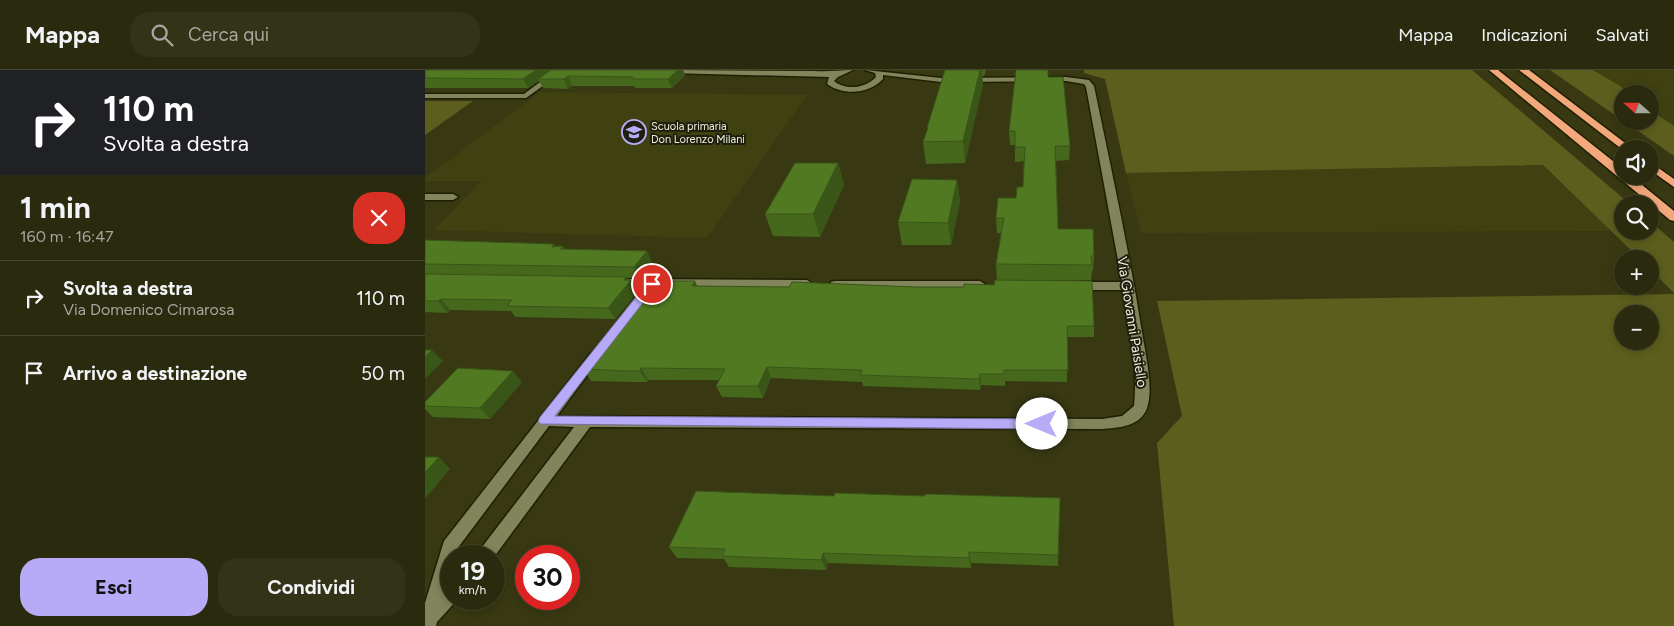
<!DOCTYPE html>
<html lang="it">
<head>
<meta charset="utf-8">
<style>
	:root { --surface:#2a2b0e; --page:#323317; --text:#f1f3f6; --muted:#a5a79e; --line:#46472e; --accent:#b7abf7 }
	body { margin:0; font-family:Figtree,sans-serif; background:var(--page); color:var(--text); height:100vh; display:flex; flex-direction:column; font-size:19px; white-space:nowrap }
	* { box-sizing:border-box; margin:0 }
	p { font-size:16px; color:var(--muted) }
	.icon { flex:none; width:28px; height:28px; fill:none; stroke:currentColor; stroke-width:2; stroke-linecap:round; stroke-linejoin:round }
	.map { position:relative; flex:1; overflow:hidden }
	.side { display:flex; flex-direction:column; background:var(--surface); width:425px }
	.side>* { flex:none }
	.guide { background:#202124; color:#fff; overflow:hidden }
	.needle { width:32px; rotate:291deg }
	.fabs { position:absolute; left:1189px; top:15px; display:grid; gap:10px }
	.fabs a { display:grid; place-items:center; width:45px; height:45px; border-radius:50%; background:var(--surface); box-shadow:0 2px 8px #0003,0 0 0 1px var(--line); font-size:25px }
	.speed { position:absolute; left:15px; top:475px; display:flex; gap:10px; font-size:25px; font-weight:700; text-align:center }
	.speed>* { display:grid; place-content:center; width:65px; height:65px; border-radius:50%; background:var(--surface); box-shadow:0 2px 8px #0003,0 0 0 1px var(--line); line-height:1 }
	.speed small { font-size:12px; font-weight:400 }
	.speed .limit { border:8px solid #d22; background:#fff; color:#111 }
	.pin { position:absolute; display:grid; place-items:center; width:42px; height:42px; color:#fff; margin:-21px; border:2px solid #fff; border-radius:50%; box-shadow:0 1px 5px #0007 }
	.me { position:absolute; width:55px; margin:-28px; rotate:270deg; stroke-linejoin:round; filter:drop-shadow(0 0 4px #0008) }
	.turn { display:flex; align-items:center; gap:18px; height:105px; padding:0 20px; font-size:22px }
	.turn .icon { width:65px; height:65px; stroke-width:2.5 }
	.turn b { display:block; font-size:35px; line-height:42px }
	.round { display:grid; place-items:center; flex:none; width:52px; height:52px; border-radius:20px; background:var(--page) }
	.head { display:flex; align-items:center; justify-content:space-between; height:85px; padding:0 20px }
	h1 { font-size:30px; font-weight:700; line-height:38px }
	.action { display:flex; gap:10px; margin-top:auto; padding:10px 20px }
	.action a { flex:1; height:58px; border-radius:20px; background:var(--accent); color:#111; font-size:20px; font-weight:700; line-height:58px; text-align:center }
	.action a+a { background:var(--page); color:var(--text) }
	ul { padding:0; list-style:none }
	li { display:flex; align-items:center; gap:15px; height:75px; padding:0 20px; border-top:1px solid var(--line) }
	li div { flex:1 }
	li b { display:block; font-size:19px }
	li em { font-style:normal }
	header { display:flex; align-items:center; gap:30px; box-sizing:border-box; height:70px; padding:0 25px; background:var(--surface); border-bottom:1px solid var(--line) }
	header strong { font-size:24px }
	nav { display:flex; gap:28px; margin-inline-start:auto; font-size:18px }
	.search { width:350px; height:45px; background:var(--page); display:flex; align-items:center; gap:12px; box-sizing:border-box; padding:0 18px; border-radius:20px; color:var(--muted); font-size:19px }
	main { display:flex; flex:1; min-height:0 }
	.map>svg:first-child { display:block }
	.built { fill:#3f4111 }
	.green { fill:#5c5e1d; fill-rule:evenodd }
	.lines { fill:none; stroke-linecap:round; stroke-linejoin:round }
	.minor-casing { stroke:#1f2003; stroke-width:3 }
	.highway-casing { stroke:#1f2003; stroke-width:3 }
	.minor { fill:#82845c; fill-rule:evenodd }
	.highway { fill:#f3a87c; fill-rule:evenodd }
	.wall { fill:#46681d }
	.shaded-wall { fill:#395518 }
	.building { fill:#517922; stroke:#395518 }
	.route { fill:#b7abf7; stroke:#776fa1 }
	.labels { text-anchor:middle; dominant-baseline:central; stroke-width:4; stroke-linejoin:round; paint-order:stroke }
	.far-poi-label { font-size:11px; fill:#edefd9; stroke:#1e1f0f; text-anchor:start }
	.street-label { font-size:14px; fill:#edefd9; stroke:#1e1f0f }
</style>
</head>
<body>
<header>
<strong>Mappa</strong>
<div class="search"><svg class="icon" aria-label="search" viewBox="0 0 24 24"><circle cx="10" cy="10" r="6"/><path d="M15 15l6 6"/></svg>Cerca qui</div>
<nav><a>Mappa</a><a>Indicazioni</a><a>Salvati</a></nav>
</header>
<main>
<section class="side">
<div class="guide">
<div class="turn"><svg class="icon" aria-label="right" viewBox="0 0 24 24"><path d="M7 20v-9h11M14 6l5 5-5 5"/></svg><div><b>110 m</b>Svolta a destra</div></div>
</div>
<div class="head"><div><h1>1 min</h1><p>160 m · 16:47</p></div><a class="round" style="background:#d93025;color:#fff"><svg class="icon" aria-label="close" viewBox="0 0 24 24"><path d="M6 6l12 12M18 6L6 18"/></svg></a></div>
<ul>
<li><svg class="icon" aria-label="right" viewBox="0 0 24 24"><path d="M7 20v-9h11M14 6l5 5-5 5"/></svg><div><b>Svolta a destra</b><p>Via Domenico Cimarosa</p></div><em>110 m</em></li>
<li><svg class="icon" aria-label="arrive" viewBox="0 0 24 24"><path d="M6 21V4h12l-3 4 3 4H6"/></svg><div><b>Arrivo a destinazione</b></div><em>50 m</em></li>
</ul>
<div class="action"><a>Esci</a><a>Condividi</a></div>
</section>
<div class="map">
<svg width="1249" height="556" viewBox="0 0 1249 556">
	<rect width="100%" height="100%" fill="#383912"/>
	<!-- built -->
	<g class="built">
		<path d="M 1172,0 L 1249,0 L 1249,56 L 1225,40 L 1225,24 L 1204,24 L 1170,1 Z"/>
		<path d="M 115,22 L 382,25 L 282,168 L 9,160 L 56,111 L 0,111 L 0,108 Z"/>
		<path d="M 1118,95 L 1186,161 L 716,163 L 701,103 Z"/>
	</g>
	<!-- green -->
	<g class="green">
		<path d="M 659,0 L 1047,0 L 1205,134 L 1198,134 L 1198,161 L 1225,161 L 1225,151 L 1249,172 L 1249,223 L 1225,199 L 1225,189 L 1215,189 L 1118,95 L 701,103 L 680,9 L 659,3 Z"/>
		<path d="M 1125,0 L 1168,0 L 1195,16 L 1204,24 L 1198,24 L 1197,50 Z"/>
		<path d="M 0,31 L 48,31 L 0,65 Z"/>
		<path d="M 1225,40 L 1249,56 L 1249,86 L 1199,51 L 1225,51 Z"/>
		<path d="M 1249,224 L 1249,556 L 749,556 L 732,373 L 757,346 L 732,231 ZM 1198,244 L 1225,244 L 1225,271 L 1198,271 Z"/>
	</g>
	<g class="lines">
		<defs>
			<g id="minor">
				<path d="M 131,0 L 140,0 L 101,28 L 0,28 L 0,24 L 99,24 Z"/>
				<path d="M 241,0 L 390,1 C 403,2 414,0 428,0 L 413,7 L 409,11 C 421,21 441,18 451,7 L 450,3 L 440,0 L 516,8 L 641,7 L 664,10 L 669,16 C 686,98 704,180 717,262 C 720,282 729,319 722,338 C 716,356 694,358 677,359 L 165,357 L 69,487 L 52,486 L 54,481 L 149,357 L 124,356 L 32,479 L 30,486 L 26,486 L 26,501 L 21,519 L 26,517 L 26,529 L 33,529 L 12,552 L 11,556 L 0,556 L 0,533 L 19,471 L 166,283 L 174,283 L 176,286 L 132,346 L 677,349 L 697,346 L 709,336 C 713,298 705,258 698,220 L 650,220 L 644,216 L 650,212 L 697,212 L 661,17 L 659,14 L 641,11 L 516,12 L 458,5 L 458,9 C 444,24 419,26 402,14 L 404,7 L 244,3 Z"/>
				<path d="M 0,124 L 28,124 L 33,127 L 28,130 L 0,130 Z"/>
				<path d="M 192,209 L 382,210 L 388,214 L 382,218 L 188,215 L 186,213 L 188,211 Z"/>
				<path d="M 410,211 L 555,211 L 561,215 L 555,219 L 406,218 L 404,215 L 406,212 Z"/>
			</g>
			<g id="highway">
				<path d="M 1064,0 L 1073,0 L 1198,99 L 1198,106 L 1206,106 L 1249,141 L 1249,151 L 1245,150 Z"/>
				<path d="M 1094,0 L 1104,0 L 1208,79 L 1198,80 Z"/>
				<path d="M 1225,92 L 1249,109 L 1249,117 L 1225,100 Z"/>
			</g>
		</defs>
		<!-- minor casing -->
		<use href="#minor" class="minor-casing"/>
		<!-- highway casing -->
		<use href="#highway" class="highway-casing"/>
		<!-- minor -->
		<use href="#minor" class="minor"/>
		<!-- highway -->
		<use href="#highway" class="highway"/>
	</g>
	<!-- wall -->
	<g class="wall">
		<path d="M 0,0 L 258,0 L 260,5 L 247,18 L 210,18 L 209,16 L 147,16 L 143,19 L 118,18 L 114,11 L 103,18 L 0,18 Z"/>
		<path d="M 520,0 L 561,0 L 559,6 L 557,6 L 558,14 L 540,93 L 501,94 L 498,72 L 502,61 L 502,58 Z"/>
		<path d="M 592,0 L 623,0 L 623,7 L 645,76 L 644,90 L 631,91 L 633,159 L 669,186 L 668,201 L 667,201 L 666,210 L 572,210 L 571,194 L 576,163 L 572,163 L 571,148 L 591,128 L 598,117 L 599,91 L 590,92 L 590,75 L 585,75 L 584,61 Z"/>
		<path d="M 413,93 L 419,115 L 395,167 L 348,166 L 340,144 Z"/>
		<path d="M 532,110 L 535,132 L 526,175 L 477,175 L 473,152 Z"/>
		<path d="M 0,170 L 138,176 L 139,179 L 222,181 L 227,192 L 215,208 L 201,208 L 202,210 L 206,210 L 212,222 L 190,249 L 90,247 L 86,241 L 25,240 L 22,243 L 0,242 Z"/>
		<path d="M 272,216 L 669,256 L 669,267 L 642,267 L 642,312 L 580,311 L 580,316 L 556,315 L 555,320 L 438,316 L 437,312 L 346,308 L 338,328 L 297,327 L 291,316 L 294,310 L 223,310 L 222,312 L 208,312 L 166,311 L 159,299 L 202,240 L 201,239 Z"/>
		<path d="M 97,312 L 65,349 L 8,347 L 0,339 L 0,332 Z"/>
		<path d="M 409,426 L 500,426 L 635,428 L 633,496 L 546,493 L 546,498 L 403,493 L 401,500 L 304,497 L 299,489 L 252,488 L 244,477 Z"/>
	</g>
	<!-- shaded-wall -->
	<g class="shaded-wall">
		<path d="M 111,0 L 128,0 L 113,9 L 114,11 L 103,18 L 98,9 Z"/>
		<path d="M 253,0 L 258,0 L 260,5 L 247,18 L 243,9 Z"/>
		<path d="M 555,0 L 557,0 L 558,14 L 540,93 L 538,71 Z"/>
		<path d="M 143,6 L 147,16 L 143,19 L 139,9 Z"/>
		<path d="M 413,93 L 419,115 L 395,167 L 388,144 Z"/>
		<path d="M 532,110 L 535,132 L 526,175 L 523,153 Z"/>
		<path d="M 222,181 L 227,192 L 215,208 L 209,197 Z"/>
		<path d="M 201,207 L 204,213 L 206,210 L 212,222 L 190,249 L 183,238 Z"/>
		<path d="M 270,211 L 275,223 L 267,216 Z"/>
		<path d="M 16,229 L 25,240 L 22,243 L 13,231 Z"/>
		<path d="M 7,280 L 18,291 L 0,309 L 0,287 Z"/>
		<path d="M 342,297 L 346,308 L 338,328 L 333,316 Z"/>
		<path d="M 216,298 L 223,310 L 222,312 L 215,301 Z"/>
		<path d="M 88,301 L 97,312 L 65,349 L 55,338 Z"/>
		<path d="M 555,304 L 556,315 L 555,320 L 554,309 Z"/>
		<path d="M 14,387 L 25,399 L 0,429 L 0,403 Z"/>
		<path d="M 544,482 L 546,493 L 546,498 L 544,488 Z"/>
		<path d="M 398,483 L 403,493 L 401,500 L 396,490 Z"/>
	</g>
	<!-- building -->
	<g class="building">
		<path d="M 0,0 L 111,0 L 98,9 L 0,8 Z"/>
		<path d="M 126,0 L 253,0 L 243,9 L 206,9 L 208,7 L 143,6 L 139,9 L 113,9 Z"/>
		<path d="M 520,0 L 555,0 L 538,71 L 498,72 L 503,58 L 502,58 Z"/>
		<path d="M 591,0 L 623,0 L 623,7 L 638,7 L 645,76 L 630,76 L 633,159 L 668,159 L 669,186 L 666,186 L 667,195 L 571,194 L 579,148 L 571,148 L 573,128 L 591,128 L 592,117 L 598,117 L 600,77 L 590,77 L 590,61 L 584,61 Z"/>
		<path d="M 370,93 L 413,93 L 388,144 L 340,144 Z"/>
		<path d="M 487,109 L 532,110 L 523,153 L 473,152 Z"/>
		<path d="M 0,170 L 129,174 L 127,177 L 138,176 L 135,179 L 222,181 L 209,197 L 0,194 Z"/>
		<path d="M 0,204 L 201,207 L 199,210 L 206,210 L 183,238 L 82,236 L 87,230 L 16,229 L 13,231 L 0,231 Z"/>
		<path d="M 570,210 L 667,211 L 669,256 L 642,256 L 643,300 L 579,300 L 579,304 L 555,304 L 554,309 L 435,305 L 437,300 L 342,297 L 333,316 L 291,316 L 300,299 L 216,298 L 215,301 L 201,301 L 159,299 L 204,239 L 201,239 L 224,211 L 270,211 L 267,216 L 364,217 L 367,212 L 491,217 L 539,217 L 539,214 L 569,215 Z"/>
		<path d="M 0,280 L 7,280 L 0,287 Z"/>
		<path d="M 33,298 L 88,301 L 55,338 L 0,336 L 0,332 Z"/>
		<path d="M 0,387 L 14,387 L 0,403 Z"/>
		<path d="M 271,421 L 409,426 L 410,423 L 500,426 L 500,424 L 635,428 L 633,485 L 544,482 L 544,488 L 398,483 L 396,490 L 297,486 L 300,479 L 244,477 Z"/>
	</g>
	<!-- route -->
	<path class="route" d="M 227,211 L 232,214 L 231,216 L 130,346 L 617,349 L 621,350 L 623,354 L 621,357 L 617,359 L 115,354 L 113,351 L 115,347 L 223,212 Z"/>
	<!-- icons -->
	<defs>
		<symbol id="school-ring" viewBox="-11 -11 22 22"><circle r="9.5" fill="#1e1f0f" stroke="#b7abf7" stroke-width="1.5"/><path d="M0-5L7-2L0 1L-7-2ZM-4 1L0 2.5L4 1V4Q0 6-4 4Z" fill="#b7abf7"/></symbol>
	</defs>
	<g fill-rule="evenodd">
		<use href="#school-ring" x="195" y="48" width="28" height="28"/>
	</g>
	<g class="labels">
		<!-- far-poi labels -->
		<g class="far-poi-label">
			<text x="226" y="56">Scuola primaria<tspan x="226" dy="13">Don Lorenzo Milani</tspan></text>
		</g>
		<!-- street labels -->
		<g class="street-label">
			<text transform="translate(707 252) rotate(81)">Via Giovanni Paisiello</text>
		</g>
	</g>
</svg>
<div class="fabs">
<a><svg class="needle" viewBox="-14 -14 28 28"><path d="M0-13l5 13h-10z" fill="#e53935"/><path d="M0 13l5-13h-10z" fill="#a5a79e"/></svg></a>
<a><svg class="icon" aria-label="sound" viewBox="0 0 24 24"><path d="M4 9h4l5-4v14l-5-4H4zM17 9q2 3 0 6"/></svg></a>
<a><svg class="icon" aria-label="search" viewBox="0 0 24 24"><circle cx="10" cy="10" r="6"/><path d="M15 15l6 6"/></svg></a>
<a>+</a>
<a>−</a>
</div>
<div class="speed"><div>19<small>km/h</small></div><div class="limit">30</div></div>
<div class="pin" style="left:227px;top:214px;background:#d93025"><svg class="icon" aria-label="arrive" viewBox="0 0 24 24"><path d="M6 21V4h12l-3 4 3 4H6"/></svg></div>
<svg class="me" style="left:617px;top:354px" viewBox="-20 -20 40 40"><circle r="19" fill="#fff"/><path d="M0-13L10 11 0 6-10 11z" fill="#b7abf7"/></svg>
</div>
</main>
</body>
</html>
